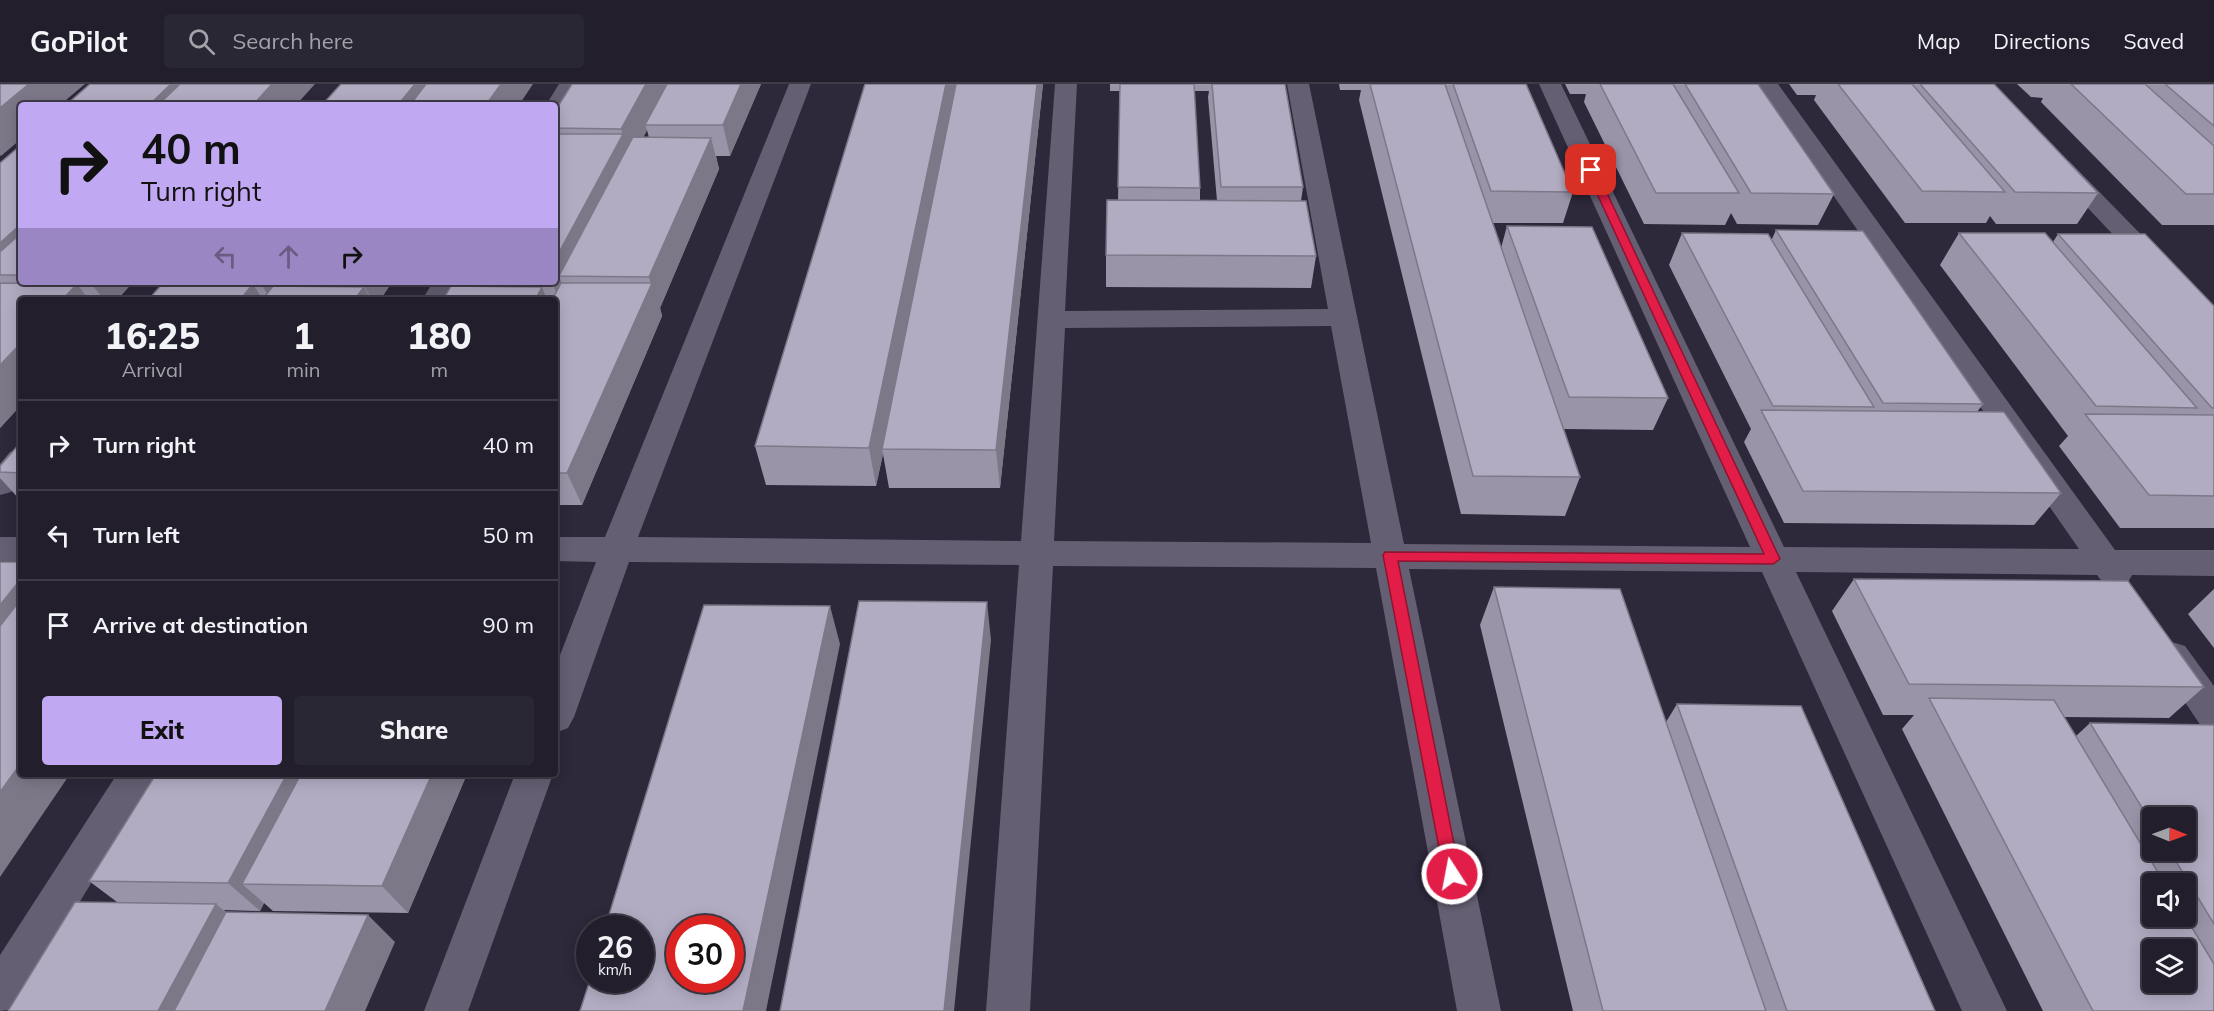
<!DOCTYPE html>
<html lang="en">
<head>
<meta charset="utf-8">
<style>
	:root { --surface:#221e2c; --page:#2a2734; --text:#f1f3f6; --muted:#a2a2a9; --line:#3f3c48; --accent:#c1a8f3 }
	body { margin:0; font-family:Mulish,sans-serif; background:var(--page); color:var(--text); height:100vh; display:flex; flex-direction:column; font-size:22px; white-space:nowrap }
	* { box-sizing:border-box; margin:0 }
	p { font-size:20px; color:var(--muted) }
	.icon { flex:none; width:33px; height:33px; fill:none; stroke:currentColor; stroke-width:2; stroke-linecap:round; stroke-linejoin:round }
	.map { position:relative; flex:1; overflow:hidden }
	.drawer { position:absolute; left:18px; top:213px; width:540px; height:480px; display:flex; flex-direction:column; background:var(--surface); border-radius:6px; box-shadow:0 3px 15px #0003,0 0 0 2px var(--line) }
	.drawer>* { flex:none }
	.banner { position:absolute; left:18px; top:18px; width:540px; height:183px; border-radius:6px; box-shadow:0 3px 15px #0003,0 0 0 2px var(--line); background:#c1a8f3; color:#111; overflow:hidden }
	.needle { width:39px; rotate:91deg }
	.tools { position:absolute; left:2142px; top:723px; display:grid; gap:12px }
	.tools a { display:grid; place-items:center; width:54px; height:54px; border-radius:6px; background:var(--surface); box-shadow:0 3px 15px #0003,0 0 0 2px var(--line); font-size:30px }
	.speed { position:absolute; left:576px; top:831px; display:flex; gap:12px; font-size:30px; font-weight:700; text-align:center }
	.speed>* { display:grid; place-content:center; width:78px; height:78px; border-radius:50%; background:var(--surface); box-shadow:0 3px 15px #0003,0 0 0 2px var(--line); line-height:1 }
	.speed small { font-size:15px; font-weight:400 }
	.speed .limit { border:9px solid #d22; background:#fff; color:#111 }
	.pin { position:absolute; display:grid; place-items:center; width:51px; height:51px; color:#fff; margin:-26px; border-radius:12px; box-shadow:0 3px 9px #0006 }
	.me { position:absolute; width:66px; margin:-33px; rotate:349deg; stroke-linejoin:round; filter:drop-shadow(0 0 4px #0008) }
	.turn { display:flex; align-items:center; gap:21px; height:126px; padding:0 24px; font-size:27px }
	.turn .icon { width:78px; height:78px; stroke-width:2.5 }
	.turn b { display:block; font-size:42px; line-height:51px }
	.lanes { display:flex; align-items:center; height:57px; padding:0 24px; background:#0003; justify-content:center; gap:30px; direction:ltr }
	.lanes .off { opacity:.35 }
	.eta { display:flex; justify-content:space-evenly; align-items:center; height:102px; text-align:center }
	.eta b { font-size:36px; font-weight:800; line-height:42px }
	.cta { display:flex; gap:12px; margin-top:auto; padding:12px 24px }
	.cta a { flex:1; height:69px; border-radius:6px; background:var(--accent); color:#111; font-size:24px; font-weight:800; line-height:69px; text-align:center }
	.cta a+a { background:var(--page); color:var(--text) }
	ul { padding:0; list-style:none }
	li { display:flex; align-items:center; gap:18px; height:90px; padding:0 24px; border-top:2px solid var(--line) }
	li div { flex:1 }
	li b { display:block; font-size:22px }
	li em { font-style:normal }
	header { display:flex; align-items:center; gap:36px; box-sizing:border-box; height:84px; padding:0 30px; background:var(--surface); border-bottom:2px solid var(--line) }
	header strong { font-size:28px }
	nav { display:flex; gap:33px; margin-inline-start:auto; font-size:21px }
	.search { width:420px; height:54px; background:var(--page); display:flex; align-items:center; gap:15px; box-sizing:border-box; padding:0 21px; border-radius:6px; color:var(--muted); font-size:22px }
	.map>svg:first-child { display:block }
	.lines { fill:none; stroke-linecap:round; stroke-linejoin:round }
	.minor { fill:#655f73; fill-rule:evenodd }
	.wall { fill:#9994a8; fill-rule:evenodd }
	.shaded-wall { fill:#7d7888 }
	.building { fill:#b2acc3; stroke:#7d7888; stroke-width:1.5; fill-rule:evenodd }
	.route { fill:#e11d48; stroke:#92132f; stroke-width:1.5 }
</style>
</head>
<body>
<header>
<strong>GoPilot</strong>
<div class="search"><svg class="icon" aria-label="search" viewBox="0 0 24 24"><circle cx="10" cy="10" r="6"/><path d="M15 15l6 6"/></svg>Search here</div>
<nav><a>Map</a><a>Directions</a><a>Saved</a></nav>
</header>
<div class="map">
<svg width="2214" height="927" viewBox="0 0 2214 927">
	<rect width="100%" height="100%" fill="#2d283a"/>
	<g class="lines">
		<!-- minor -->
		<g class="minor">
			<path d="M 559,0 L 581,0 L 563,29 L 555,31 L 555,21 L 546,21 Z"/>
			<path d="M 789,0 L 811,0 L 638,453 L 1021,457 L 1055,0 L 1077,0 L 1065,227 L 1328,225 L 1287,0 L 1309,0 L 1404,460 L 1750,463 L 1539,0 L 1561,0 L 1784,463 L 2079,465 L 1756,0 L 1778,0 L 2115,466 L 2214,466 L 2214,492 L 2132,491 L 2127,500 C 2113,505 2105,503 2097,491 L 1796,488 L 2007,927 L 1962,927 L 1762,488 L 1409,485 L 1501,927 L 1457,927 L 1376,484 L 1053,482 L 1030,927 L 986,927 L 1019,481 L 629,478 L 574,633 L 568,644 L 555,649 L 555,584 L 596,478 L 555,477 L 555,453 L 605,453 ZM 1331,242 L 1371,459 L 1054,457 L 1065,244 Z"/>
			<path d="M 2061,75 L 2069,77 L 2214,225 L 2214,250 L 2204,247 L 2053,87 L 2049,82 L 2053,77 Z"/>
			<path d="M 433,198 L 459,198 L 448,216 L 422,216 Z"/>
			<path d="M 21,365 L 21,396 L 11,408 L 0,411 L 0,380 L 10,368 Z"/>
			<rect x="0" y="453" width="21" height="24"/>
			<path d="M 2172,558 L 2185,562 L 2214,602 L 2214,646 L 2201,642 L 2154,572 L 2159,562 Z"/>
			<path d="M 117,690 L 157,690 L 15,925 L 0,927 L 0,871 Z"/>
			<path d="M 515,690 L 553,690 L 468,927 L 424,927 Z"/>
		</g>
	</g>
	<!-- wall -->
	<g class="wall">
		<path d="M 761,0 L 730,72 L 716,72 L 719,85 L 660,224 L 662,232 L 582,421 L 555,421 L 555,216 L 443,216 L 466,202 L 464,198 L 555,198 L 555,27 ZM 647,46 L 649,54 L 643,54 Z"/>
		<path d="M 1043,0 L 1000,404 L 889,404 L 883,370 L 876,402 L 766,401 L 755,362 Z"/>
		<path d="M 1110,0 L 1285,0 L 1303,103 L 1301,117 L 1316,172 L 1311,204 L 1106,203 L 1106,171 L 1118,116 L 1120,7 L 1110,7 ZM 1194,7 L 1209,7 L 1208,13 L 1217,117 L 1200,117 L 1200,104 Z"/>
		<path d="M 1339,0 L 1526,0 L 1573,108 L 1563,139 L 1492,139 L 1501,164 L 1507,142 L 1668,314 L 1653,346 L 1564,345 L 1580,393 L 1565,432 L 1461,430 L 1359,16 L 1361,6 L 1340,6 Z"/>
		<path d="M 1565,0 L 1758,0 L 1834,110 L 1818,141 L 1737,140 L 1731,129 L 1725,141 L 1644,140 L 1584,18 L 1586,10 L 1570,10 Z"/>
		<path d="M 1789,0 L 1994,0 L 2098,109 L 2077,140 L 1996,140 L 1990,132 L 1986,139 L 1905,139 L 1814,16 L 1816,11 L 1797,11 Z"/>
		<path d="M 2017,0 L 2214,0 L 2214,141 L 2162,141 L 2041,18 L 2043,14 L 2031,13 Z"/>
		<path d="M 21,61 L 21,198 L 133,198 L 117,216 L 21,216 L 21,321 L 0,344 L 0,79 Z"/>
		<path d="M 1776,146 L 1983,320 L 1977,328 L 2061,409 L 2034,441 L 1784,439 L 1744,358 L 1751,345 L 1669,181 L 1682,149 L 1772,155 Z"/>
		<path d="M 1959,149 L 2053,158 L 2058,150 L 2214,222 L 2214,444 L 2120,444 L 2059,362 L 2068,352 L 1940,181 Z"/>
		<path d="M 172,198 L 392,198 L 380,216 L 148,216 L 173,199 Z"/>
		<path d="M 21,358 L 21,417 L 0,394 L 0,382 Z"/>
		<path d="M 1854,495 L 2204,603 L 2169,634 L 2064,633 L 2076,652 L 2090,639 L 2214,641 L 2214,927 L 2043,927 L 1902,645 L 1914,631 L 1883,631 L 1832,527 ZM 2152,734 L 2186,766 L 2152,766 ZM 2152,800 L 2186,800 L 2186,832 Z"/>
		<path d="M 1494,503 L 1666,638 L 1677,620 L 1935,927 L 1573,927 L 1480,541 Z"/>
		<path d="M 2214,505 L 2214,564 L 2188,530 Z"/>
		<path d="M 156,690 L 467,690 L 408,829 L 273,827 L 264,819 L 260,827 L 224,826 L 226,828 L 395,858 L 117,818 L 89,797 Z"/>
	</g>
	<!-- shaded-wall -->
	<g class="shaded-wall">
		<path d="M 29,0 L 85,0 L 60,21 L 21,21 L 21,55 L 1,72 L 0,71 L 0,24 Z"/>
		<path d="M 171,0 L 219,0 L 199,21 L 149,21 Z"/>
		<path d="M 272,0 L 315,0 L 296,21 L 253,21 Z"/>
		<path d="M 415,0 L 452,0 L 435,21 L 398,21 Z"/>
		<path d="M 501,0 L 533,0 L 519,21 L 486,21 Z"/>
		<path d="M 646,0 L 671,0 L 645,41 L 647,46 L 631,75 L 559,192 L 566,210 L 561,220 L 552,198 L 555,198 L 555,176 L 623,51 L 621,45 Z"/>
		<path d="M 741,0 L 761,0 L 730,72 L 723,41 Z"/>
		<path d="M 946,0 L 957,0 L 882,365 L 883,370 L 876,402 L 869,364 Z"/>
		<path d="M 1037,0 L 1043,0 L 1000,404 L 996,366 Z"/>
		<path d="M 711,54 L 719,85 L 660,224 L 662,232 L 582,421 L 567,389 L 651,201 L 649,193 Z"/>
		<path d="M 21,140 L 21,191 L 0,191 L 0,159 Z"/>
		<path d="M 90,198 L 133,198 L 117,216 L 104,216 Z"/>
		<path d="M 260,198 L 275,198 L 283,212 L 271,216 Z"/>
		<path d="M 362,198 L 392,198 L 380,216 L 372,216 Z"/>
		<path d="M 77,200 L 89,216 L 62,216 Z"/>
		<path d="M 253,200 L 263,216 L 240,216 Z"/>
		<path d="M 364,203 L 371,216 L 354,216 Z"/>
		<path d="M 542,203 L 547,216 L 535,216 Z"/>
		<path d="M 21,259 L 21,321 L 0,344 L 0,281 Z"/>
		<path d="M 21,495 L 21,568 L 0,596 L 0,521 Z"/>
		<path d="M 987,518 L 991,556 L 954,927 L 944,927 Z"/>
		<path d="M 830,522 L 840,560 L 766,927 L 743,927 Z"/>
		<path d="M 21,679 L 21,690 L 70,690 L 0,793 L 0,708 Z"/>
		<path d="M 287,690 L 330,690 L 242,800 L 264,819 L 260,827 L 228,799 Z"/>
		<path d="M 432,690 L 467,690 L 408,829 L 382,802 Z"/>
		<path d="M 216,820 L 248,847 L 207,927 L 158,927 Z"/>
		<path d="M 368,831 L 395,858 L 365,927 L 325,927 Z"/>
	</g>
	<!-- building -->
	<g class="building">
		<path d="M 0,0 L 29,0 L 0,24 Z"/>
		<path d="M 90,0 L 171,0 L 149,21 L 66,21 Z"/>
		<path d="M 180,0 L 272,0 L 253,21 L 158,21 Z"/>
		<path d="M 341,0 L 415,0 L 398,21 L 322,21 Z"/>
		<path d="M 426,0 L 501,0 L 486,21 L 410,21 Z"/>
		<path d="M 572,0 L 646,0 L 621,45 L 555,44 L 555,27 Z"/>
		<path d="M 667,0 L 741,0 L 723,41 L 645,41 Z"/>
		<path d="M 865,0 L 946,0 L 869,364 L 755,362 Z"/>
		<path d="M 956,0 L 1037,0 L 996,366 L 882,365 Z"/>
		<path d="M 1120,0 L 1194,0 L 1200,104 L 1118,103 Z"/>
		<path d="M 1212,0 L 1285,0 L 1303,103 L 1221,103 Z"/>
		<path d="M 1370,0 L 1445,0 L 1580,393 L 1473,392 Z"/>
		<path d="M 1453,0 L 1526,0 L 1573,108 L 1491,107 Z"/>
		<path d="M 1600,0 L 1673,0 L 1739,109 L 1656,109 Z"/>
		<path d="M 1685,0 L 1758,0 L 1834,110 L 1751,109 Z"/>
		<path d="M 1838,0 L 1912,0 L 2005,108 L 1922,107 Z"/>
		<path d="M 1920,0 L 1994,0 L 2098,109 L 2015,108 Z"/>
		<path d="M 2071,0 L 2145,0 L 2214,62 L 2214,110 L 2186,110 Z"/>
		<path d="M 2165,0 L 2214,0 L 2214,42 Z"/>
		<path d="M 555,50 L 623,50 L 555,176 Z"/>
		<path d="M 633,53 L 711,54 L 649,193 L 559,192 Z"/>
		<path d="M 21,61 L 21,140 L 0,159 L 0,79 Z"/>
		<path d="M 1107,116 L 1306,117 L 1316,172 L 1106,171 Z"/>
		<path d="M 1507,142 L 1592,143 L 1668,314 L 1569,313 Z"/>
		<path d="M 1776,146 L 1863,147 L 1983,320 L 1883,319 Z"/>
		<path d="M 21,149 L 21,191 L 0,191 L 0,168 Z"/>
		<path d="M 1682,149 L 1768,150 L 1874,323 L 1773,322 Z"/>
		<path d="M 1959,149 L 2045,149 L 2197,324 L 2096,322 Z"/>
		<path d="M 2058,150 L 2145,150 L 2214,222 L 2214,324 L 2212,324 Z"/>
		<path d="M 0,199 L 77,200 L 62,216 L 21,216 L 21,259 L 0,281 Z"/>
		<path d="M 163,199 L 253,200 L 240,216 L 148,216 Z"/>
		<path d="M 561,199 L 652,199 L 567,389 L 555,389 L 555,216 L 552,216 Z"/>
		<path d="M 273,202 L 364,203 L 354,216 L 262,216 Z"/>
		<path d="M 451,202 L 542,203 L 535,216 L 443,216 Z"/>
		<path d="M 1761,326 L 2004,328 L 2061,409 L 1803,407 Z"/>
		<path d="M 2085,330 L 2214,331 L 2214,412 L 2149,411 Z"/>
		<path d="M 21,358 L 21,389 L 0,388 L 0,382 Z"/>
		<path d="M 0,478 L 21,478 L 21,495 L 0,521 Z"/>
		<path d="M 1854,495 L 2128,497 L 2204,603 L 1909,600 Z"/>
		<path d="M 1494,503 L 1620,505 L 1766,927 L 1603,927 Z"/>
		<path d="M 21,515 L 21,679 L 0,708 L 0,542 Z"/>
		<path d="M 859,517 L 987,518 L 944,927 L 780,927 Z"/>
		<path d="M 704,521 L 830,522 L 743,927 L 580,927 L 590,896 L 640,896 L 640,844 L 605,844 ZM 680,844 L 730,844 L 730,896 L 680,896 Z"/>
		<path d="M 1929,614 L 2054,616 L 2165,800 L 2152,800 L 2152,832 L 2185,832 L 2214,880 L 2214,927 L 2093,927 ZM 2152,866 L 2186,866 L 2186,898 L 2152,898 Z"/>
		<path d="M 1677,620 L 1801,622 L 1935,927 L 1787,927 Z"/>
		<path d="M 2090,639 L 2214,641 L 2214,840 L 2169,766 L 2186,766 L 2186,734 L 2152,734 L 2152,740 Z"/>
		<path d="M 156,690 L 287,690 L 228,799 L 89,797 Z"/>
		<path d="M 301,690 L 432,690 L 382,802 L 242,800 Z"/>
		<path d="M 75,818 L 216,820 L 158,927 L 8,927 Z"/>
		<path d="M 226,828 L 368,831 L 325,927 L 174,927 Z"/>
	</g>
	<!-- route -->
	<path class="route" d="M 1587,84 L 1596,86 L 1780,475 L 1773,480 L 1398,477 L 1460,790 L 1458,796 L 1452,798 L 1446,796 L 1444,790 L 1383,471 L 1385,468 L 1764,470 L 1586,86 Z"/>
</svg>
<div class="tools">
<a><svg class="needle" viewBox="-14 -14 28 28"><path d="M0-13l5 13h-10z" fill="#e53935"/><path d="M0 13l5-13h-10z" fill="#a2a2a9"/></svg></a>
<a><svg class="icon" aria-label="sound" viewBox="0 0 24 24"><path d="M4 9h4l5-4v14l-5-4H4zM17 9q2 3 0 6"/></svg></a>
<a><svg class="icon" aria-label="layers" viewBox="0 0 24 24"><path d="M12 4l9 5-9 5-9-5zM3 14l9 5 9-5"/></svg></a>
</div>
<div class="speed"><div>26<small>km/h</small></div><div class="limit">30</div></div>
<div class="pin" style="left:1591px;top:86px;background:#d93025"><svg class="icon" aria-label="arrive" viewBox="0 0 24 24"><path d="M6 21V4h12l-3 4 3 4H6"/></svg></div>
<svg class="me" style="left:1452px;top:790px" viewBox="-20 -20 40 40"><circle r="17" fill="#e11d48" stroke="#fff" stroke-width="3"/><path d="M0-11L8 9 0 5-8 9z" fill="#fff"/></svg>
<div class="banner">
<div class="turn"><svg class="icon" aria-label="right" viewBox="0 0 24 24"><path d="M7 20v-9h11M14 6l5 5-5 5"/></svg><div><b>40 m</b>Turn right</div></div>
<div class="lanes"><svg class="icon off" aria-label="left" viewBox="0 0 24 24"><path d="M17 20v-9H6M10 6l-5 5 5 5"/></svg><svg class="icon off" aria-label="ahead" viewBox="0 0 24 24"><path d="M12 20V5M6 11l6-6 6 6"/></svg><svg class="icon" aria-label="right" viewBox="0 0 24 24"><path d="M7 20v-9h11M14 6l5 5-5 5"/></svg></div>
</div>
<section class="drawer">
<div class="eta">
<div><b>16:25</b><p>Arrival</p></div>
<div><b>1</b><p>min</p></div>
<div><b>180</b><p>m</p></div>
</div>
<ul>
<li><svg class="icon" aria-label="right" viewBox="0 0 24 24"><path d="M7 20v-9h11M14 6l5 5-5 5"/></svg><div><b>Turn right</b></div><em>40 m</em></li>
<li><svg class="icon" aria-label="left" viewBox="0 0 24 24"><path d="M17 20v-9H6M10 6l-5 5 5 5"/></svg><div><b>Turn left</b></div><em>50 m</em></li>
<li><svg class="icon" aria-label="arrive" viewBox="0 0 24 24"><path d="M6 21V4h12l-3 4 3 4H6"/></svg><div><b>Arrive at destination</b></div><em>90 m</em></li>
</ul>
<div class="cta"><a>Exit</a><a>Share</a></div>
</section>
</div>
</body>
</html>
